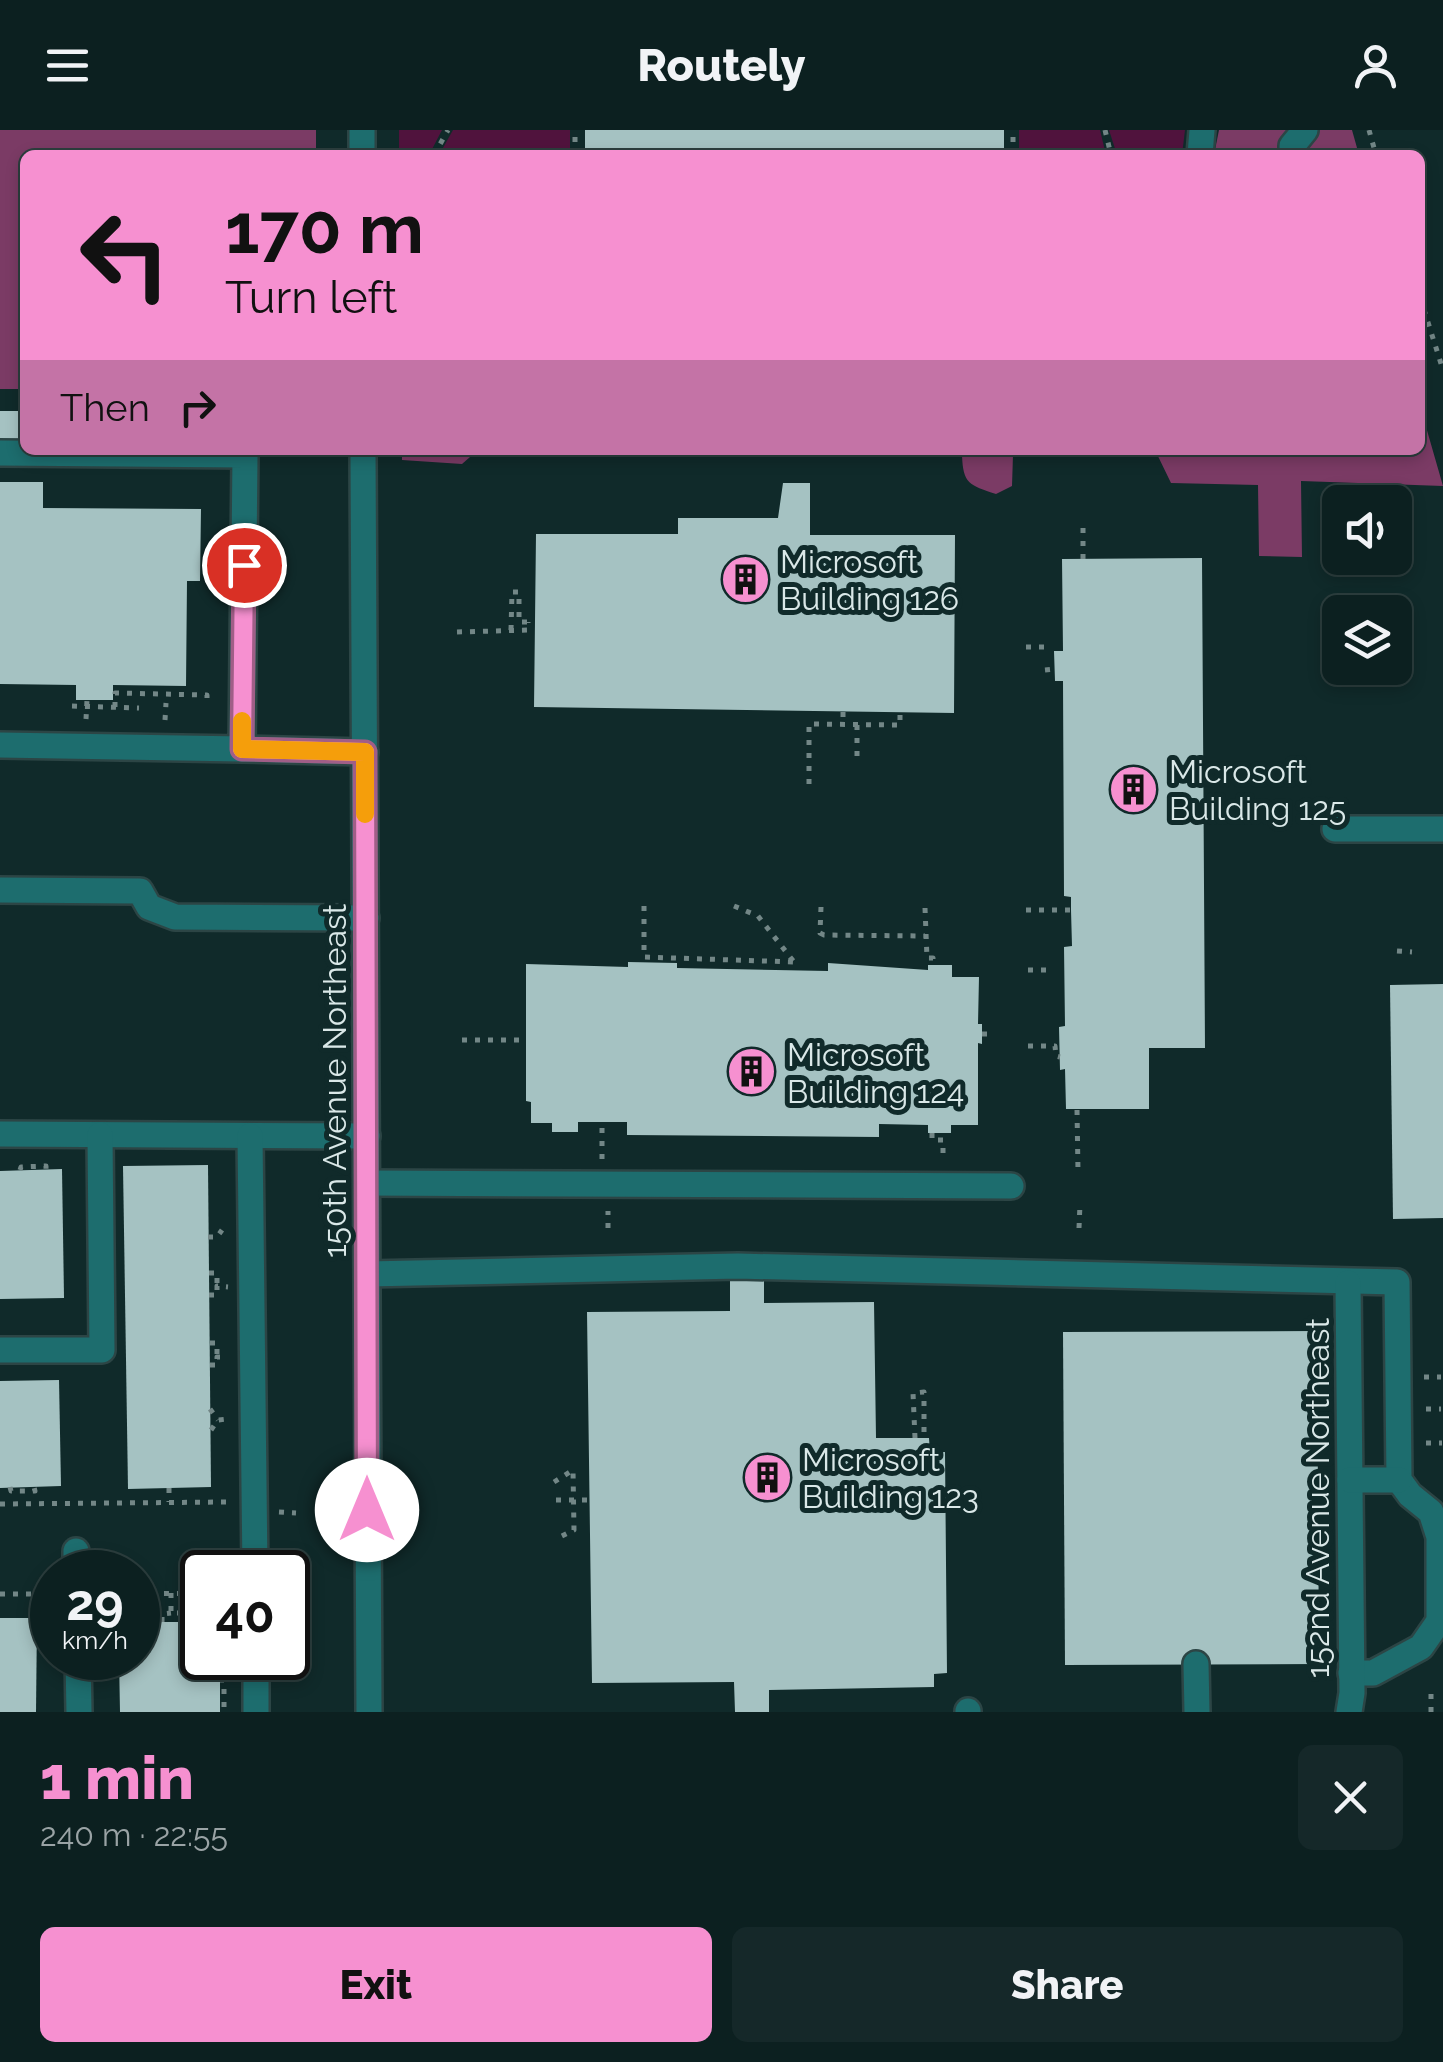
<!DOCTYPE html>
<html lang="en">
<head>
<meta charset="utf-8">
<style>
	:root { --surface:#0c2020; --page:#152829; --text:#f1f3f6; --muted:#9aa3a5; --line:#2c3e3e; --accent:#f690d0 }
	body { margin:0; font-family:Raleway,sans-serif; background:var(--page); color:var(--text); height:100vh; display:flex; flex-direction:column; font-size:38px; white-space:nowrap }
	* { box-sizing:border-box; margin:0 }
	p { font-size:32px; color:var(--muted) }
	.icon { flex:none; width:55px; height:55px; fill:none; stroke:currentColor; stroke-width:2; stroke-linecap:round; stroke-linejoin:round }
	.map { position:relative; height:1582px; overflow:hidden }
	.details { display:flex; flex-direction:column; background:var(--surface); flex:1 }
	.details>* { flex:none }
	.top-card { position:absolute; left:20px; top:20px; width:1405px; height:305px; border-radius:15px; box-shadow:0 5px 15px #0003,0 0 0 2px var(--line); background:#f690d0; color:#111; overflow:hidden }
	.controls { position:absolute; left:1322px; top:355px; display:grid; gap:20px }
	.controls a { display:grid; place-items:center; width:90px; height:90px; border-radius:15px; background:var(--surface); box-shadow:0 5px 15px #0003,0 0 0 2px var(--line); font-size:50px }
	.speed { position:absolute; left:30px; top:1420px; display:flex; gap:20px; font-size:50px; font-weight:700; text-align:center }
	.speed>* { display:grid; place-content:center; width:130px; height:130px; border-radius:50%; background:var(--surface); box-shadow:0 5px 15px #0003,0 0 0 2px var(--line); line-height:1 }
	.speed small { font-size:25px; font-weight:400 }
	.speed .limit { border:5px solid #111; border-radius:15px; background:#fff; color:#111 }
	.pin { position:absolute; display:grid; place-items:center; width:85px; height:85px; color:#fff; margin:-42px; border:5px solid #fff; border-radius:50%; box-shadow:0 2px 10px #0007 }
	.me { position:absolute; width:110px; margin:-55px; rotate:0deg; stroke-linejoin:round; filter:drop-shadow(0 0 8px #0008) }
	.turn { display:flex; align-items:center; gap:35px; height:210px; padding:0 40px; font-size:45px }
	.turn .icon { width:130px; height:130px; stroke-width:2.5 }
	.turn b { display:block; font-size:70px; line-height:85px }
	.then { display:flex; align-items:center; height:95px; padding:0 40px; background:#0003; gap:20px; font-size:38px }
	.round { display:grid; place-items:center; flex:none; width:105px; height:105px; border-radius:15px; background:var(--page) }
	.overview { display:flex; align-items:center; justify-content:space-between; height:170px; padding:0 40px }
	h1 { font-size:60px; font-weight:800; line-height:75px; color:var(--accent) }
	.primary-button { display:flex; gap:20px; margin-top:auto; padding:20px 40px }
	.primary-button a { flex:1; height:115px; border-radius:15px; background:var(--accent); color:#111; font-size:40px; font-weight:800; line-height:115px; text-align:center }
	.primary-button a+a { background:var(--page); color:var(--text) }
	header { display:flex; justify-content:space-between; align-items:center; height:130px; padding:0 40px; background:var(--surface); font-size:45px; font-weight:800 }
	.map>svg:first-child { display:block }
	.green { fill:#50133d }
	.forest { fill:#7b3b65 }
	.building { fill:#a5c2c2 }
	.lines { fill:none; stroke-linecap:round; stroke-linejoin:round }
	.minor-casing { stroke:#2c4545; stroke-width:30 }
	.path { stroke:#738787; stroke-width:5; stroke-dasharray:5 8; stroke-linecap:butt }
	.minor { stroke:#1d6d6e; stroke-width:25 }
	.route-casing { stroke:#a05e87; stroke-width:25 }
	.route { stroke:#f690d0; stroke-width:18 }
	.slow { stroke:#f59e0b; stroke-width:18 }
	.labels { text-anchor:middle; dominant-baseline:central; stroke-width:10; stroke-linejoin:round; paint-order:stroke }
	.poi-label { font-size:32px; fill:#dae8e8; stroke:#102a2a; text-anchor:start }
	.street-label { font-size:32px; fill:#dae8e8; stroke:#102a2a }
</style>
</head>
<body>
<header><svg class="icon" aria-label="menu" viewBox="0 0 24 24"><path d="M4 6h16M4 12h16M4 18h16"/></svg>Routely<svg class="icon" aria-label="person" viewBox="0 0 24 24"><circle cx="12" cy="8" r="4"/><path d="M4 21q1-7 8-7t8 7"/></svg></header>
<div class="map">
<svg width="1443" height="1582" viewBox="0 0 1443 1582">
	<rect width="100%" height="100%" fill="#102a2a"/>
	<!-- green -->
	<g class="green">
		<path d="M 399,0 L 442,0 L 429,25 L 399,25 Z"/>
		<path d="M 453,0 L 570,0 L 570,25 L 439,25 Z"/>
		<path d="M 1019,0 L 1100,0 L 1106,25 L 1019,25 Z"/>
		<path d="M 1109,0 L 1185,0 L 1182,25 L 1117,25 Z"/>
	</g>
	<!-- forest -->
	<g class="forest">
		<path d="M 0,0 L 316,0 L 316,25 L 25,25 L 25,259 L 0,259 Z"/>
		<path d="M 1219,0 L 1352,0 L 1359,25 L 1214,25 Z"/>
		<path d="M 1420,276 L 1443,356 L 1301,351 L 1302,427 L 1259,426 L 1258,355 L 1171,353 L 1155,320 L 1420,320 Z"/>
		<path d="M 402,320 L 478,320 L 462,334 L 402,330 Z"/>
		<path d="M 730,320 L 1123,320 L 1013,325 L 1012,356 L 996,364 C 969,355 963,354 962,325 L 812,325 Z"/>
	</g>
	<!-- building -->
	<g class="building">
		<rect x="585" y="0" width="419" height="25"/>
		<path d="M 0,281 L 25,281 L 25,310 L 0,309 Z"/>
		<path d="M 0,352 L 43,352 L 43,378 L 201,379 L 200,451 L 187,451 L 186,556 L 113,555 L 113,570 L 76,570 L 76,555 L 0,554 Z"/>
		<path d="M 783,353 L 810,353 L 810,405 L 955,405 L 954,583 L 534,577 L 536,404 L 678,404 L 678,388 L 778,388 Z"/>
		<path d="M 1202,428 L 1205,918 L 1149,918 L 1149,979 L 1066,979 L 1065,939 L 1060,940 L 1059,897 L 1065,896 L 1064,817 L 1072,816 L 1071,780 L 1071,767 L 1064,766 L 1063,551 L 1055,551 L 1054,521 L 1063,521 L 1062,429 Z"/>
		<path d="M 628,832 L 677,833 L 677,838 L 828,841 L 828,833 L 928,840 L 928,835 L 952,835 L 952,847 L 979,847 L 978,894 L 982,894 L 982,914 L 978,913 L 978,995 L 951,995 L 951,1003 L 928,1003 L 928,995 L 879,994 L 879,1007 L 627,1005 L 627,992 L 578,992 L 578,1002 L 552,1002 L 552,993 L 531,993 L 531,972 L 526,971 L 526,834 L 628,837 Z"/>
		<path d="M 1443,854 L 1443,1088 L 1393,1089 L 1390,855 Z"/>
		<path d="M 208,1035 L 211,1357 L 128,1359 L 123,1036 Z"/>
		<path d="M 62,1039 L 64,1168 L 0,1169 L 0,1041 Z"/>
		<path d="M 764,1144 L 764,1173 L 874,1172 L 876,1308 L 929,1308 L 930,1323 L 945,1322 L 947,1543 L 934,1544 L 934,1557 L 769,1560 L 769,1582 L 735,1582 L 734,1552 L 592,1553 L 587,1182 L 730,1181 L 730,1145 Z"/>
		<path d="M 1317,1201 L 1319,1534 L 1065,1535 L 1063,1202 Z"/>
		<path d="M 59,1250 L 61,1356 L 0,1358 L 0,1251 Z"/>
		<path d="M 0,1488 L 37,1488 L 36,1582 L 0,1582 Z"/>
		<path d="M 138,1492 L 202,1492 L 202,1528 L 220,1528 L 220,1582 L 120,1582 L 119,1528 L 138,1528 Z"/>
	</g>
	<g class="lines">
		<defs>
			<g id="minor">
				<path d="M 362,0 L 362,25"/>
				<path d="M 1200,25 L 1202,0"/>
				<path d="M 1292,25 L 1292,16 L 1305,0"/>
				<path d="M 363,320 L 369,1582"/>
				<path d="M 0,323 L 245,325 L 242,619 L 0,615"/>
				<path d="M 242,619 L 365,622"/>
				<path d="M 1335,699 L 1443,699"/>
				<path d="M 0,760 L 140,761 L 149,777 L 175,787 L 366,788"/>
				<path d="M 0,1004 L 367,1006"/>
				<path d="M 250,1006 L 255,1442"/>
				<path d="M 367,1053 L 1011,1056"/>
				<path d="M 367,1144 L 738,1136 L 1397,1152 L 1399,1350 L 1410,1365 L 1431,1382 L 1439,1407 L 1439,1491 L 1421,1517 L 1373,1543 L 1351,1543"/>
				<path d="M 1348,1153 L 1352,1563 L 1349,1582"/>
				<path d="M 0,1220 L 102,1220 L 100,1005"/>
				<path d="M 1350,1350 L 1399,1350"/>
				<path d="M 76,1421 L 76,1442"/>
				<path d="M 78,1528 L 79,1582"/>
				<path d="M 256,1528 L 256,1582"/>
				<path d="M 1196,1534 L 1197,1582"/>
				<path d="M 968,1581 L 968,1582"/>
			</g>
		</defs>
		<!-- minor casing -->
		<use href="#minor" class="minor-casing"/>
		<!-- path -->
		<g class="path">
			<path d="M 1105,0 L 1111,25"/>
			<path d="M 1369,0 L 1376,25"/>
			<path d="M 434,25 L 448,0"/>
			<path d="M 575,25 L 575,0"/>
			<path d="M 1013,25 L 1013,0"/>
			<path d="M 1420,167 L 1443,240"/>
			<path d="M 1083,429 L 1083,391"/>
			<path d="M 511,500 L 512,462 L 519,462 L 519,492 L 535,492"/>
			<path d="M 457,502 L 528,500 L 528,492"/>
			<path d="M 1026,517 L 1045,517"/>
			<path d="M 1045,540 L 1055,539"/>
			<path d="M 72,576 L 139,578"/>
			<path d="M 115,577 L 115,563 L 207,565 L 207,574"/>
			<path d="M 843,582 L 843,594"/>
			<path d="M 86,589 L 87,570"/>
			<path d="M 165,590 L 166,573"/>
			<path d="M 857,595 L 857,629"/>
			<path d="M 809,654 L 809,594 L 900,595 L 900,582"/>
			<path d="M 644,776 L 644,827 L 794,832"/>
			<path d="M 734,776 L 758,786 L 794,832"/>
			<path d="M 821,777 L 820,803 L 824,805 L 925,806"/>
			<path d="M 925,778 L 927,828 L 933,828 L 933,835"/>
			<path d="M 1026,780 L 1071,780"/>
			<path d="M 1397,821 L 1412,822"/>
			<path d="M 1028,840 L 1052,840"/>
			<path d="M 982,904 L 993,904"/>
			<path d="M 462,910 L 526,910"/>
			<path d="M 1028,916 L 1055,916 L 1056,926 L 1060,927"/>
			<path d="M 1077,980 L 1078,1041"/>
			<path d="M 932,1003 L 932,1010 L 943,1010 L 943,1029"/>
			<path d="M 602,1029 L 602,992"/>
			<path d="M 20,1040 L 21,1037 L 46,1036 L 46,1040"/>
			<path d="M 608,1098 L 608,1081"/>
			<path d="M 1079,1098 L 1080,1074"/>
			<path d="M 208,1107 L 217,1107 L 222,1100"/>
			<path d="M 209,1143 L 217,1143 L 217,1156"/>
			<path d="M 209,1165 L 217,1165 L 217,1156 L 228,1157"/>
			<path d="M 210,1213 L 217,1213 L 217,1227"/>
			<path d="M 210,1235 L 217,1235 L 217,1227 L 227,1227"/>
			<path d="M 1424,1247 L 1441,1247"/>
			<path d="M 210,1279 L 218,1290"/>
			<path d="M 1426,1279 L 1441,1279"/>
			<path d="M 211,1300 L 218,1290 L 227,1289"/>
			<path d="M 915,1308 L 913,1263 L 924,1262 L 924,1308"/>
			<path d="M 1426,1313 L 1442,1313"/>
			<path d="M 554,1352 L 573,1340 L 574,1400 L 556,1409"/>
			<path d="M 10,1357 L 11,1361 L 35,1361 L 34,1357"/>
			<path d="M 169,1358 L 169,1372"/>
			<path d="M 556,1370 L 590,1370"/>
			<path d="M 0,1374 L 227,1372"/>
			<path d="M 279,1382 L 296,1383"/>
			<path d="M 171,1463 L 171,1483 L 185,1483 L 185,1492"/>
			<path d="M 0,1464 L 52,1464"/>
			<path d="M 138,1464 L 202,1463"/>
			<path d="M 162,1492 L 162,1484 L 171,1483"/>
			<path d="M 220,1550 L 224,1550 L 224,1582"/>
			<path d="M 1431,1582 L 1431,1561"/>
		</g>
		<!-- minor -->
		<use href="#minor" class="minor"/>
	</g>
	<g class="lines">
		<defs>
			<path id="route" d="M 244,435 L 242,619 L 365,622 L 367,1380"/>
		</defs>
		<!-- route casing -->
		<use href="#route" class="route-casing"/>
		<!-- route -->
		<use href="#route" class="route"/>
		<!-- slow -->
		<path class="slow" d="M 242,591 L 242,619 L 365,622 L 365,684"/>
	</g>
	<!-- icons -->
	<defs>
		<symbol id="building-disc" viewBox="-11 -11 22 22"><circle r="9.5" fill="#f690d0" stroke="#102a2a"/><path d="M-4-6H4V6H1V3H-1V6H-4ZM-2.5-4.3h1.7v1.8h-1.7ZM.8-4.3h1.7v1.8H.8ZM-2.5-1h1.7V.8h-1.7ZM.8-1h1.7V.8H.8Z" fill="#111"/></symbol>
	</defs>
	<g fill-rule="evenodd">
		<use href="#building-disc" x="718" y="422" width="55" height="55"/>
		<use href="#building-disc" x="1106" y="632" width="55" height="55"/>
		<use href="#building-disc" x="724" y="914" width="55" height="55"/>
		<use href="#building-disc" x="740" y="1320" width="55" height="55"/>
	</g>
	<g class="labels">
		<!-- poi labels -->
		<g class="poi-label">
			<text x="780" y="431">Microsoft<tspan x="780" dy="37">Building 126</tspan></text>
			<text x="1169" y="641">Microsoft<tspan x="1169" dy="37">Building 125</tspan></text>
			<text x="787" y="924">Microsoft<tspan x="787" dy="37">Building 124</tspan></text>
			<text x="802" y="1329">Microsoft<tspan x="802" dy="37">Building 123</tspan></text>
		</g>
		<!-- street labels -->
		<g class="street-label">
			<text transform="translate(334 951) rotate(-90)">150th Avenue Northeast</text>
			<text transform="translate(1317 1368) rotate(-90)">152nd Avenue Northeast</text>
		</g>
	</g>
</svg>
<div class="controls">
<a><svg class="icon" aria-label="sound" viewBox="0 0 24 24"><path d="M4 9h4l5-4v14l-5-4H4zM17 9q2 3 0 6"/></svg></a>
<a><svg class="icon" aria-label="layers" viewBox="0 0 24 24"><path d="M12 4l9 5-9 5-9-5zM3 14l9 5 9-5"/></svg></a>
</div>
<div class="speed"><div>29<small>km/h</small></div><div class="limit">40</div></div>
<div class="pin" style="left:244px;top:435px;background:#d93025"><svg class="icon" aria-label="arrive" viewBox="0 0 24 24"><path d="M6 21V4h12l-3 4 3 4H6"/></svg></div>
<svg class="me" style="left:367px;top:1380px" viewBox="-20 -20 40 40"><circle r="19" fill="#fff"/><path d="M0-13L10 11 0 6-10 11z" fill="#f690d0"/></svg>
<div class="top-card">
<div class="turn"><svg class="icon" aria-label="left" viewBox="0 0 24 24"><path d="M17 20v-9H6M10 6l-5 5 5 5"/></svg><div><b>170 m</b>Turn left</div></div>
<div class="then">Then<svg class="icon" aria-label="right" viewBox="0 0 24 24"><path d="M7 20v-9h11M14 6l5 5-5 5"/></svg></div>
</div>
</div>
<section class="details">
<div class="overview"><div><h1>1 min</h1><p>240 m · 22:55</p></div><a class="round"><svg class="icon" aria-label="close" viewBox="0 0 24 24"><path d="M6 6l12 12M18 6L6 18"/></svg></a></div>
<div class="primary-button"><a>Exit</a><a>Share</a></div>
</section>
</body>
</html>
